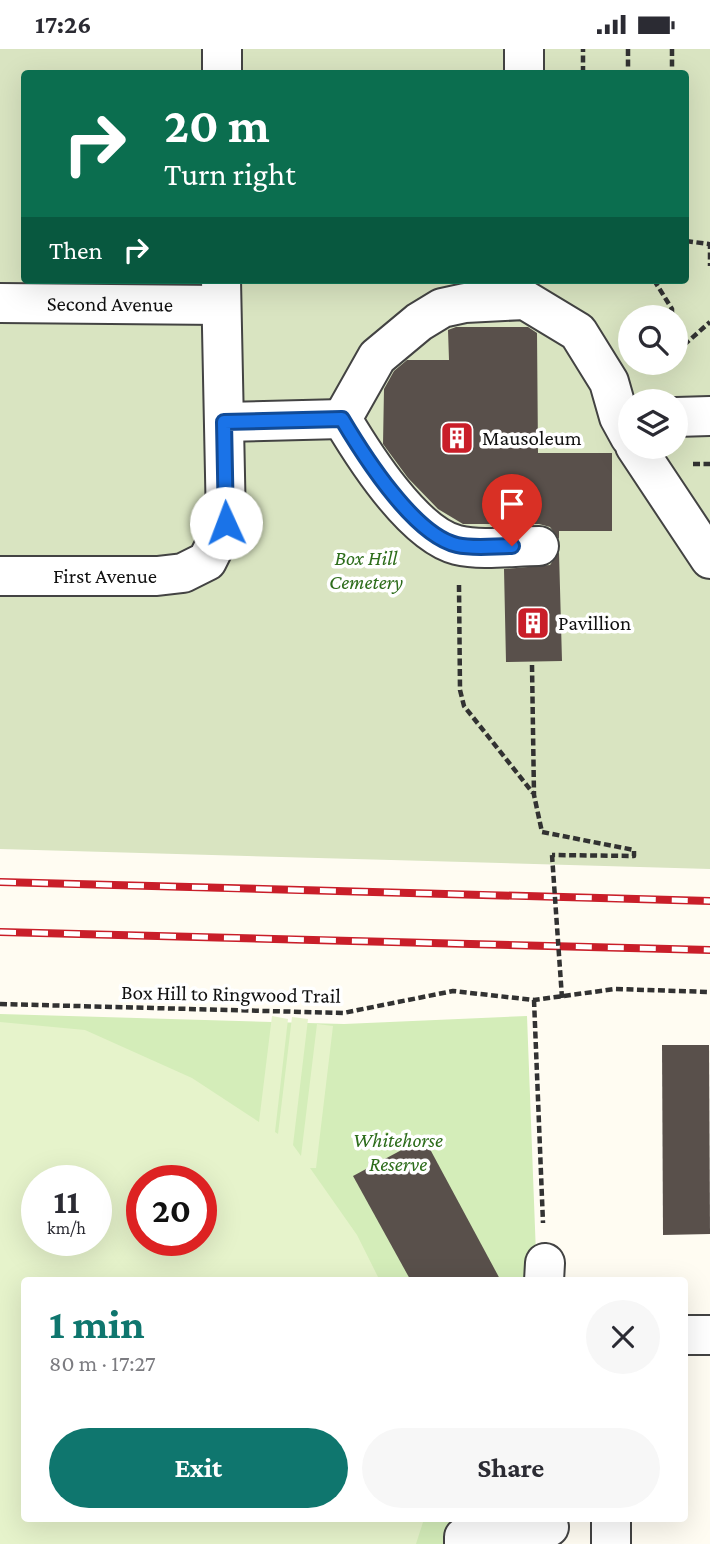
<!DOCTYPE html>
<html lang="en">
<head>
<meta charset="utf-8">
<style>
	:root { --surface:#fff; --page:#f7f7f7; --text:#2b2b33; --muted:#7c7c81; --accent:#0f766e }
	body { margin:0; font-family:"Crimson Pro",serif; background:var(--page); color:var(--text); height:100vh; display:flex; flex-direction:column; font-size:26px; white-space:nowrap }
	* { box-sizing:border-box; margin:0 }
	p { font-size:23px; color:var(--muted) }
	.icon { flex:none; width:38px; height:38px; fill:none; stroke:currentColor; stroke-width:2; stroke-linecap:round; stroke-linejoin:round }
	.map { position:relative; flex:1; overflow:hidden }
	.drawer { position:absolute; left:21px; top:1228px; width:667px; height:245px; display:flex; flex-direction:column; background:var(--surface); border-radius:7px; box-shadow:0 7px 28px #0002 }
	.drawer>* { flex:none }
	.hud { position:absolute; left:21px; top:21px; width:668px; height:214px; border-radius:7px; box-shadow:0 7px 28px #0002; background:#0b6e4f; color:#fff; overflow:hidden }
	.fabs { position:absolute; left:618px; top:256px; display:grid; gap:14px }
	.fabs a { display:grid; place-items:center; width:70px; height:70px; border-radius:50%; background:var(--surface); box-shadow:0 7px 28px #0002; font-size:35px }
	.speed { position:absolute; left:21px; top:1116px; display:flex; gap:14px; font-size:35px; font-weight:700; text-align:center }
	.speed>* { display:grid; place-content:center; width:91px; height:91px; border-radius:50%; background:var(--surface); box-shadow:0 7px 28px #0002; line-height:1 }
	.speed small { font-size:18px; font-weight:400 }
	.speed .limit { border:10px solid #d22; background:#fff; color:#111 }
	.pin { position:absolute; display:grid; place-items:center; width:60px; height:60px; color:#fff; margin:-72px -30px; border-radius:50% 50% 50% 0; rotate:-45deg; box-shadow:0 0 7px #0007 }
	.pin .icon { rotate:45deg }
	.me { position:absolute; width:77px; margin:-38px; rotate:358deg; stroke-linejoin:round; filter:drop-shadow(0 0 5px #0008) }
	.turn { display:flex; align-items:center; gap:24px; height:147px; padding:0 28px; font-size:32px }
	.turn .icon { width:91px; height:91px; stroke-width:2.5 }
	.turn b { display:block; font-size:49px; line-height:60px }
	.then { display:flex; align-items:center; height:66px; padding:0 28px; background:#0003; gap:14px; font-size:26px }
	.round { display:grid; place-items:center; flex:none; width:74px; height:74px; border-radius:37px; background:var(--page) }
	.headline { display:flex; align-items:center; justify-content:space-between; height:119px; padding:0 28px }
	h1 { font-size:42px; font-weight:700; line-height:52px; color:var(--accent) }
	.primary-button { display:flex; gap:14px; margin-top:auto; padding:14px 28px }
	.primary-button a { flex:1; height:80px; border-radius:42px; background:var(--accent); color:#fff; font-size:28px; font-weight:700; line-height:80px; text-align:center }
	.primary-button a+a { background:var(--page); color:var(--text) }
	.status { display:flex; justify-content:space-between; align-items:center; height:49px; padding:0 35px; background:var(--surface); direction:ltr }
	.status svg { height:19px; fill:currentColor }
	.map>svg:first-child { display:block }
	.green { fill:#d4edb9; fill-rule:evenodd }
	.cemetery { fill:#d9e4c1; fill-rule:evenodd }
	.pitch { fill:#e6f3cb; fill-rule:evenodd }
	.building { fill:#59504b }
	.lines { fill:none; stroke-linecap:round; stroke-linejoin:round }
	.minor-casing { stroke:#434343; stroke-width:42 }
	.path { stroke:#323232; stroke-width:4.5; stroke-dasharray:7 3.5; stroke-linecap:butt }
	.minor { stroke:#fff; stroke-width:38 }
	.rail-casing { stroke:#c91e29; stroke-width:8 }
	.rail { stroke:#fff; stroke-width:5; stroke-dasharray:16; stroke-linecap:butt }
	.path-bridge { stroke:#323232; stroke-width:4.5; stroke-dasharray:7 3.5; stroke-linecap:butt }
	.route-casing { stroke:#114b97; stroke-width:18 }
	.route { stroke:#1a73e8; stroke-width:12 }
	.labels { text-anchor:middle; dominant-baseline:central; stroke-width:7; stroke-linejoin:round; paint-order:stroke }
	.street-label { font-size:21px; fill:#101010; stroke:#fff }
	.poi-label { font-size:21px; fill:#101010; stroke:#fff; text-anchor:start }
	.park-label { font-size:21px; font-style:italic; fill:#2d6d1b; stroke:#fff }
</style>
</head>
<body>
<div class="status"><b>17:26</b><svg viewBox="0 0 49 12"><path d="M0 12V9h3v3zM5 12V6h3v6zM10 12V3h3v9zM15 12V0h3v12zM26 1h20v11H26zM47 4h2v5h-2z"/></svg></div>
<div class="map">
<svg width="710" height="1495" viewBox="0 0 710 1495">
	<rect width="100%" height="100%" fill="#fffcf2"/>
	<!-- green -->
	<path class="green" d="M 0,965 L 344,975 L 527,967 L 537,1232 L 24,1232 L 24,1470 L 542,1470 L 543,1495 L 0,1495 ZM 37,1132 L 96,1132 L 96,1192 L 37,1192 ZM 142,1132 L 201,1132 L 201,1192 L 142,1192 Z"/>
	<!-- cemetery -->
	<path class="cemetery" d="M 0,0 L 710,0 L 710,820 L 0,800 ZM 24,24 L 686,24 L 686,231 L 24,231 ZM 630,268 L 676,268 L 676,313 L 630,313 ZM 630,352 L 676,352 L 676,397 L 630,397 Z"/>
	<!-- pitch -->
	<path class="pitch" d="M 272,967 L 288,970 L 275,1083 L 278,1085 L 292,968 L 308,970 L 293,1096 L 301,1107 L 317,975 L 333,977 L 316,1119 L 310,1119 L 357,1186 L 380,1232 L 24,1232 L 24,1470 L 424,1470 L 416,1495 L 0,1495 L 0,973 L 85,981 L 192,1029 L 259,1073 ZM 96,1132 L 96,1192 L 37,1192 L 37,1132 ZM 201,1132 L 201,1192 L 142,1192 L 142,1132 Z"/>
	<!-- building -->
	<g class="building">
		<path d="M 456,278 L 528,278 L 537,284 L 538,404 L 612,404 L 612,482 L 559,482 L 559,490 L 550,478 L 539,475 L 463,475 L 438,460 L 408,429 L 383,395 L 384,340 L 394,322 L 407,311 L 449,311 L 448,281 Z"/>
		<path d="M 559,503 L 562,612 L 506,613 L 504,520 L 550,516 Z"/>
		<path d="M 662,996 L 709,996 L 710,1185 L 663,1186 Z"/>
		<path d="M 424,1089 L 501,1232 L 411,1232 L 353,1127 Z"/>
	</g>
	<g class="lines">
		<defs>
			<g id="minor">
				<path d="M 524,0 L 524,24"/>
				<path d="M 222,24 L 222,0"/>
				<path id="s1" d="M 0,254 L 221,256"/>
				<path d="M 676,368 L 710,367"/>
				<path d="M 224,373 L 342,370"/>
				<path d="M 635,397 L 710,510"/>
				<path d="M 539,497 C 514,497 482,502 457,496 C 413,485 364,407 342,370 L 377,308 L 419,273 L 442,259 L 465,254 L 525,251 L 578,283 L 609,333 L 619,368 L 630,388"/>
				<path id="s2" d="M 0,527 L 157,527 L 183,524 L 207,512 L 226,474 L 221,231"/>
				<path d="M 544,1232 L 545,1214"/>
				<path d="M 684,1286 L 710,1286"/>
				<path d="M 611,1470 L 611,1495"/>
				<path d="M 464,1495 L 464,1488 L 549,1478"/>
			</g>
		</defs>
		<!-- minor casing -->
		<use href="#minor" class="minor-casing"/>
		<!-- path -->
		<g class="path">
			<path d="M 628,0 L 628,24"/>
			<path d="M 672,0 L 672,24"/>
			<path d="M 583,24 L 583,0"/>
			<path d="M 686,192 L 709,195"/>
			<path d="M 710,193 L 710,217"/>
			<path d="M 654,231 L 672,260 L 672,268"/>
			<path d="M 676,303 L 710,273"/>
			<path d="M 644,319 L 659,313"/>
			<path d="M 693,415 L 710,415"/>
			<path d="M 459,536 L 460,641 L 464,657 L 533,744"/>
			<path d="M 532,616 L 534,746 L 542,783 L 634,801 L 634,807 L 552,806"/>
			<path d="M 534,951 L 543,1174"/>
			<path d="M 0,955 L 343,964 L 453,942 L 534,951 L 615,940 L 710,943"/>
		</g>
		<!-- minor -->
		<use href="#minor" class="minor"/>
		<defs>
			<g id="rail">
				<path d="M 0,833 L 710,852"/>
				<path d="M 0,883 L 710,901"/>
			</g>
		</defs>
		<!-- rail casing -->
		<use href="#rail" class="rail-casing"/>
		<!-- rail -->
		<use href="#rail" class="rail"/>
		<!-- path-bridge -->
		<path class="path-bridge" d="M 552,806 L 562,949"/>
	</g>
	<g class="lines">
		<defs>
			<path id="route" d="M 226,474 L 224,373 L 342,370 C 364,407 414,486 457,496 C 474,500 495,497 512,497"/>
		</defs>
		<!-- route casing -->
		<use href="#route" class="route-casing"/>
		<!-- route -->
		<use href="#route" class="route"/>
	</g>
	<!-- icons -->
	<defs>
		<symbol id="building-square" viewBox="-11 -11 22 22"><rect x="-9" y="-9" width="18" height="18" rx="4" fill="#c91e29" stroke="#fff"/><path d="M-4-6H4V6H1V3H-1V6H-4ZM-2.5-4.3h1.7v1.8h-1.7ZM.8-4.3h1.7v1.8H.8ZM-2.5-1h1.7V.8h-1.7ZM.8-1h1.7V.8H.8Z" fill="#fff"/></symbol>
	</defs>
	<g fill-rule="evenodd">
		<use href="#building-square" x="438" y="370" width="38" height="38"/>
		<use href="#building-square" x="514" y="555" width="38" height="38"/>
	</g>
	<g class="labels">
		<!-- street labels -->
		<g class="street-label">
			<text stroke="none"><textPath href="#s1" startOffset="110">Second Avenue</textPath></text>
			<text stroke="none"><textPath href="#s2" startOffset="105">First Avenue</textPath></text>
			<text transform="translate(231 945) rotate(1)">Box Hill to Ringwood Trail</text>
		</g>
		<!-- poi labels -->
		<g class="poi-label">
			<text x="482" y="389">Mausoleum</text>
			<text x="558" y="574">Pavillion</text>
		</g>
		<!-- park labels -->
		<g class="park-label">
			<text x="366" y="509">Box Hill<tspan x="366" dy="24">Cemetery</tspan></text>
			<text x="398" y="1091">Whitehorse<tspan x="398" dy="24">Reserve</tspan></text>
		</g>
	</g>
</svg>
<div class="fabs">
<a><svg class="icon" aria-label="search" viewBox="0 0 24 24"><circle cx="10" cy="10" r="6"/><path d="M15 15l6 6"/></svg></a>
<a><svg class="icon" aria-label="layers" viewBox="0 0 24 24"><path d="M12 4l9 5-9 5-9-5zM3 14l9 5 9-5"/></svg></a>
</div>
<div class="speed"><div>11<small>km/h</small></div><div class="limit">20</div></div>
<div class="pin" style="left:512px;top:497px;background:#d93025"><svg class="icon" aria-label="arrive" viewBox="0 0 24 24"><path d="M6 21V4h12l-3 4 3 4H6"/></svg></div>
<svg class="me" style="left:226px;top:474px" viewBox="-20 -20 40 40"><circle r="19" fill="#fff"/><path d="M0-13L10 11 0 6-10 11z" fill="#1a73e8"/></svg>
<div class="hud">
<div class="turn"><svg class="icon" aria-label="right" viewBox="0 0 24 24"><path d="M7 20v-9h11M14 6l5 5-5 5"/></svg><div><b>20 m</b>Turn right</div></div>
<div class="then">Then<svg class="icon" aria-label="right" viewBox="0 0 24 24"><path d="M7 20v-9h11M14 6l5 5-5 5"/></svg></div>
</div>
<section class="drawer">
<div class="headline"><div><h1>1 min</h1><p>80 m · 17:27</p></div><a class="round"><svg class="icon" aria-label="close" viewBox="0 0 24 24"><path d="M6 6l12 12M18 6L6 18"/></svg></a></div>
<div class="primary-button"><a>Exit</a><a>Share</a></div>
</section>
</div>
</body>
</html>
